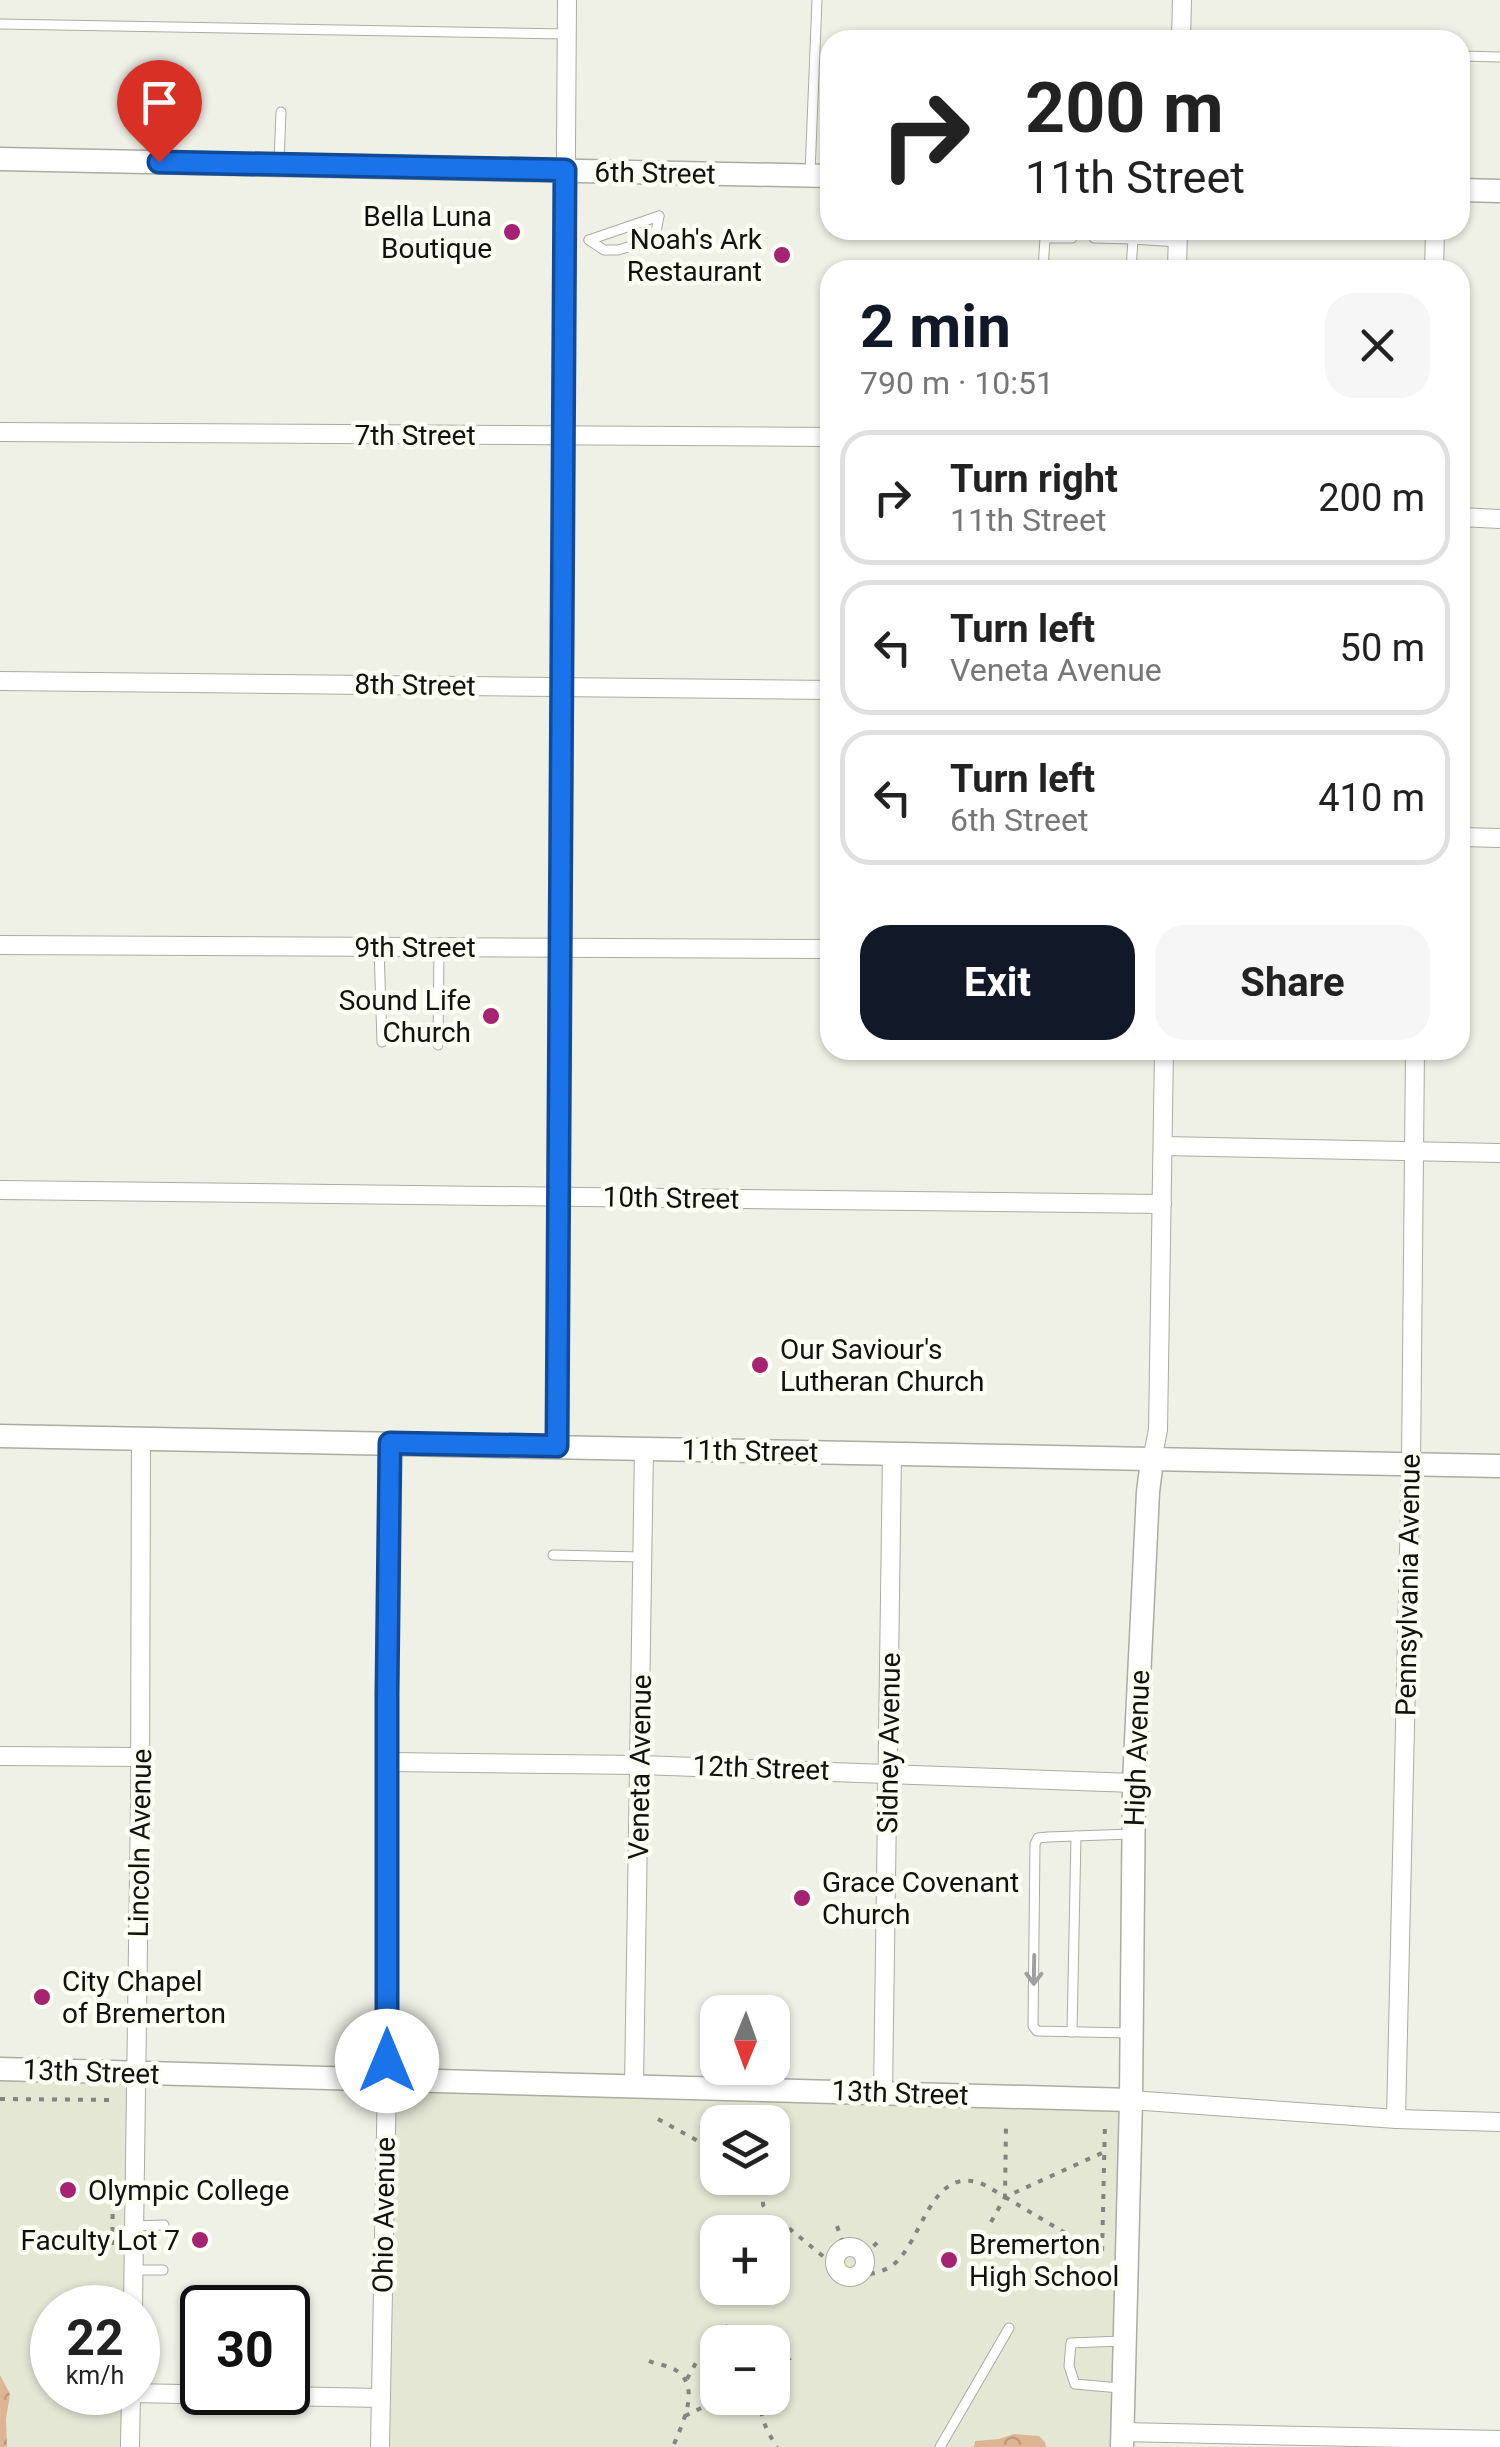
<!DOCTYPE html>
<html lang="en">
<head>
<meta charset="utf-8">
<style>
	:root { --surface:#fff; --page:#f6f6f6; --text:#222; --muted:#767676; --line:#e0e0e0; --accent:#111827 }
	body { margin:0; font-family:Roboto,sans-serif; background:var(--page); color:var(--text); height:100vh; display:flex; flex-direction:column; font-size:38px; white-space:nowrap }
	* { box-sizing:border-box; margin:0 }
	p { font-size:32px; color:var(--muted) }
	.icon { flex:none; width:55px; height:55px; fill:none; stroke:currentColor; stroke-width:2; stroke-linecap:round; stroke-linejoin:round }
	.map { position:relative; flex:1; overflow:hidden }
	.sheet { position:absolute; left:820px; top:260px; width:650px; height:800px; display:flex; flex-direction:column; background:var(--surface); border-radius:30px; box-shadow:0 2px 8px #0004 }
	.sheet>* { flex:none }
	.banner { position:absolute; left:820px; top:30px; width:650px; height:210px; border-radius:30px; box-shadow:0 2px 8px #0004; background:#fff; color:var(--text); overflow:hidden }
	.needle { width:65px; rotate:181deg }
	.tools { position:absolute; left:700px; top:1995px; display:grid; gap:20px }
	.tools a { display:grid; place-items:center; width:90px; height:90px; border-radius:20px; background:var(--surface); box-shadow:0 2px 8px #0004; font-size:50px }
	.speed { position:absolute; left:30px; top:2285px; display:flex; gap:20px; font-size:50px; font-weight:700; text-align:center }
	.speed>* { display:grid; place-content:center; width:130px; height:130px; border-radius:50%; background:var(--surface); box-shadow:0 2px 8px #0004; line-height:1 }
	.speed small { font-size:25px; font-weight:400 }
	.speed .limit { border:5px solid #111; border-radius:15px; background:#fff; color:#111 }
	.pin { position:absolute; display:grid; place-items:center; width:85px; height:85px; color:#fff; margin:-102px -42px; border-radius:50% 50% 50% 0; rotate:-45deg; box-shadow:0 0 10px #0007 }
	.pin .icon { rotate:45deg }
	.me { position:absolute; width:110px; margin:-55px; rotate:0deg; stroke-linejoin:round; filter:drop-shadow(0 0 8px #0008) }
	.turn { display:flex; align-items:center; gap:35px; height:210px; padding:0 40px; font-size:45px }
	.turn .icon { width:130px; height:130px; stroke-width:2.5 }
	.turn b { display:block; font-size:70px; line-height:85px }
	.round { display:grid; place-items:center; flex:none; width:105px; height:105px; border-radius:30px; background:var(--page) }
	.headline { display:flex; align-items:center; justify-content:space-between; height:170px; padding:0 40px }
	h1 { font-size:60px; font-weight:700; line-height:75px; color:var(--accent) }
	.button { display:flex; gap:20px; margin-top:auto; padding:20px 40px }
	.button a { flex:1; height:115px; border-radius:30px; background:var(--accent); color:#fff; font-size:40px; font-weight:700; line-height:115px; text-align:center }
	.button a+a { background:var(--page); color:var(--text) }
	ul { padding:0; list-style:none }
	li { display:flex; align-items:center; gap:30px; height:135px; margin:0 20px 15px; padding:0 20px; border:5px solid var(--line); border-radius:30px }
	li div { flex:1 }
	li b { display:block; font-size:38px }
	li em { font-style:normal }
	.map>svg:first-child { display:block }
	.built { fill:#e5e7d5; fill-rule:evenodd }
	.forest { fill:url(#forest-crowns) }
	.lines { fill:none; stroke-linecap:round; stroke-linejoin:round }
	.lane-casing { stroke:#abaca2; stroke-width:11 }
	.street-casing { stroke:#abaca2; stroke-width:20 }
	.secondary-casing { stroke:#abaca2; stroke-width:25 }
	.path { stroke:#84847e; stroke-width:4; stroke-dasharray:5 8; stroke-linecap:butt }
	.lane { stroke:#fff; stroke-width:9 }
	.street { stroke:#fff; stroke-width:18 }
	.secondary { stroke:#fff; stroke-width:22 }
	.oneway { stroke:#a0a09f }
	.route-casing { stroke:#114b97; stroke-width:25 }
	.route { stroke:#1a73e8; stroke-width:18 }
	.poi-dot { fill:#a62371; stroke:#fdfef3; stroke-width:4 }
	.labels { text-anchor:middle; dominant-baseline:central; stroke-width:9; stroke-linejoin:round; paint-order:stroke }
	.street-label { font-size:28px; fill:#11110e; stroke:#fdfef3 }
	.poi-label { font-size:28px; fill:#11110e; stroke:#fdfef3; text-anchor:start }
</style>
</head>
<body>
<div class="map">
<svg width="1500" height="2447" viewBox="0 0 1500 2447">
	<defs>
		<pattern id="forest-crowns" width="20" height="18" patternUnits="userSpaceOnUse" patternTransform="scale(2.5)"><rect width="20" height="18" fill="#deb592"/><path d="M2 6a3 3 0 1 1 6 0M12 15a3 3 0 1 1 6 0" fill="none" stroke="#bd9b7d"/></pattern>
	</defs>
	<rect width="100%" height="100%" fill="#eff0e6"/>
	<!-- built -->
	<g class="built">
		<path d="M 0,2070 L 138,2073 L 134,2307 L 52,2308 L 52,2392 L 132,2393 L 131,2447 L 0,2447 Z"/>
		<path d="M 387,2080 L 1131,2100 L 1122,2447 L 380,2447 ZM 718,2122 L 772,2122 L 772,2178 L 718,2178 ZM 718,2232 L 772,2232 L 772,2288 L 718,2288 ZM 718,2342 L 772,2342 L 772,2398 L 718,2398 Z"/>
	</g>
	<!-- forest -->
	<g class="forest">
		<path d="M 0,2375 L 10,2394 L 6,2419 L 7,2447 L 0,2447 Z"/>
		<path d="M 1014,2434 L 1039,2436 L 1045,2442 L 1046,2447 L 974,2447 L 975,2441 L 999,2439 Z"/>
	</g>
	<g class="lines">
		<defs>
			<g id="lane">
				<path d="M 0,24 L 566,34"/>
				<path d="M 1460,56 L 1500,57"/>
				<path d="M 279,162 L 281,112"/>
				<path d="M 810,173 L 817,0"/>
				<path d="M 1046,230 L 1045,238 L 1072,238"/>
				<path d="M 1094,238 L 1133,239"/>
				<path d="M 589,240 L 604,250 L 618,250 L 648,241 L 656,232 L 659,216"/>
				<path d="M 589,240 L 659,216"/>
				<path d="M 1043,270 L 1045,238"/>
				<path d="M 1131,270 L 1133,239 L 1178,242"/>
				<path d="M 379,947 L 382,1042"/>
				<path d="M 438,1045 L 439,948"/>
				<path d="M 553,1555 L 643,1557"/>
				<path d="M 1072,2032 L 1076,1836"/>
				<path d="M 1129,2033 L 1037,2031 L 1033,2026 L 1035,1844 L 1038,1838 L 1048,1837 L 1131,1834"/>
				<path d="M 134,2226 L 164,2225"/>
				<path d="M 133,2270 L 163,2270"/>
				<path d="M 1120,2388 L 1075,2384 L 1069,2366 L 1071,2343 L 1122,2341"/>
				<path d="M 940,2447 L 1009,2328"/>
			</g>
			<g id="street">
				<path d="M 1181,40 L 1182,0"/>
				<path d="M 1177,270 L 1178,230"/>
				<path d="M 1434,270 L 1435,230"/>
				<path d="M 0,432 L 830,437"/>
				<path d="M 1460,517 L 1500,519"/>
				<path d="M 0,681 L 830,690"/>
				<path d="M 1460,837 L 1500,838"/>
				<path d="M 0,945 L 830,949"/>
				<path d="M 1163,1146 L 1500,1153"/>
				<path d="M 0,1190 L 1162,1204"/>
				<path d="M 557,1447 L 567,0"/>
				<path d="M 1152,1460 L 1158,1430 L 1164,1050"/>
				<path d="M 0,1756 L 141,1757"/>
				<path d="M 387,1762 L 641,1765 L 1134,1783"/>
				<path d="M 634,2086 L 644,1448"/>
				<path d="M 883,2093 L 892,1454"/>
				<path d="M 1131,2100 L 1396,2119 L 1500,2122"/>
				<path d="M 1396,2119 L 1411,1464 L 1415,1050"/>
				<circle cx="850" cy="2262" r="15"/>
				<path d="M 133,2308 L 140,1802 L 141,1438"/>
				<path d="M 131,2393 L 381,2398"/>
				<path d="M 1122,2432 L 1500,2440"/>
				<path d="M 130,2447 L 131,2392"/>
				<path d="M 380,2447 L 387,2080 L 387,1693 L 390,1443"/>
			</g>
			<g id="secondary">
				<path d="M 0,159 L 830,176"/>
				<path d="M 1460,190 L 1500,191"/>
				<path d="M 0,1436 L 1500,1466"/>
				<path d="M 0,2069 L 1131,2100"/>
				<path d="M 1122,2447 L 1131,2100 L 1134,1783 L 1148,1492 L 1152,1460"/>
			</g>
		</defs>
		<!-- lane casing -->
		<use href="#lane" class="lane-casing"/>
		<!-- street casing -->
		<use href="#street" class="street-casing"/>
		<!-- secondary casing -->
		<use href="#secondary" class="secondary-casing"/>
		<!-- path -->
		<g class="path">
			<path d="M 0,2099 L 115,2100"/>
			<path d="M 658,2119 L 718,2152"/>
			<path d="M 755,2178 C 763,2186 763,2194 763,2205 L 768,2211"/>
			<path d="M 1005,2197 L 1102,2255 L 1105,2122"/>
			<path d="M 779,2220 L 836,2267"/>
			<path d="M 991,2222 L 1005,2197 L 1104,2152"/>
			<path d="M 783,2224 C 771,2241 773,2254 786,2271"/>
			<path d="M 837,2226 L 844,2246"/>
			<path d="M 112,2245 L 113,2199"/>
			<path d="M 864,2255 L 879,2241"/>
			<path d="M 857,2276 C 870,2274 883,2273 894,2264 C 922,2241 930,2170 977,2182 C 987,2185 996,2192 1005,2197 L 1006,2125"/>
			<path d="M 722,2342 L 729,2321"/>
			<path d="M 649,2361 C 656,2364 665,2365 672,2368 C 704,2384 682,2423 673,2447"/>
			<path d="M 772,2378 L 781,2372 L 790,2358"/>
			<path d="M 687,2379 L 698,2359 L 718,2350"/>
			<path d="M 760,2398 C 760,2417 766,2430 777,2447"/>
			<path d="M 685,2416 L 721,2398"/>
		</g>
		<!-- lane -->
		<use href="#lane" class="lane"/>
		<!-- street -->
		<use href="#street" class="street"/>
		<!-- secondary -->
		<use href="#secondary" class="secondary"/>
	</g>
	<!-- one-way arrows -->
	<defs><path id="oneway-shaft" d="M-6 0H5M1.5-3L5.5 0L1.5 3" fill="none" stroke-width="1.6" stroke-linecap="round" stroke-linejoin="round" transform="scale(2.5)"/></defs>
	<use class="oneway" href="#oneway-shaft" transform="translate(1034 1970) rotate(91)"/>
	<g class="lines">
		<defs>
			<path id="route" d="M 159,162 L 565,170 L 557,1446 L 390,1443 L 387,1693 L 387,2061"/>
		</defs>
		<!-- route casing -->
		<use href="#route" class="route-casing"/>
		<!-- route -->
		<use href="#route" class="route"/>
	</g>
	<!-- markers -->
	<g class="poi-dot">
		<circle cx="512" cy="232" r="10"/>
		<circle cx="782" cy="255" r="10"/>
		<circle cx="491" cy="1016" r="10"/>
		<circle cx="760" cy="1365" r="10"/>
		<circle cx="802" cy="1898" r="10"/>
		<circle cx="42" cy="1997" r="10"/>
		<circle cx="68" cy="2190" r="10"/>
		<circle cx="200" cy="2240" r="10"/>
		<circle cx="949" cy="2260" r="10"/>
	</g>
	<g class="labels">
		<!-- street labels -->
		<g class="street-label">
			<text transform="translate(655 173) rotate(1)">6th Street</text>
			<text x="415" y="435">7th Street</text>
			<text transform="translate(415 685) rotate(1)">8th Street</text>
			<text x="415" y="947">9th Street</text>
			<text transform="translate(671 1198) rotate(1)">10th Street</text>
			<text transform="translate(750 1451) rotate(1)">11th Street</text>
			<text transform="translate(1408 1585) rotate(-89)">Pennsylvania Avenue</text>
			<text transform="translate(889 1743) rotate(-89)">Sidney Avenue</text>
			<text transform="translate(1137 1748) rotate(-88)">High Avenue</text>
			<text transform="translate(640 1767) rotate(-89)">Veneta Avenue</text>
			<text transform="translate(761 1768) rotate(2)">12th Street</text>
			<text transform="translate(140 1843) rotate(-89)">Lincoln Avenue</text>
			<text transform="translate(91 2072) rotate(2)">13th Street</text>
			<text transform="translate(900 2093) rotate(2)">13th Street</text>
			<text transform="translate(384 2215) rotate(-89)">Ohio Avenue</text>
		</g>
		<!-- poi labels -->
		<g class="poi-label">
			<text x="492" y="216" text-anchor="end">Bella Luna<tspan x="492" dy="32">Boutique</tspan></text>
			<text x="762" y="239" text-anchor="end">Noah's Ark<tspan x="762" dy="32">Restaurant</tspan></text>
			<text x="471" y="1000" text-anchor="end">Sound Life<tspan x="471" dy="32">Church</tspan></text>
			<text x="780" y="1349">Our Saviour's<tspan x="780" dy="32">Lutheran Church</tspan></text>
			<text x="822" y="1882">Grace Covenant<tspan x="822" dy="32">Church</tspan></text>
			<text x="62" y="1981">City Chapel<tspan x="62" dy="32">of Bremerton</tspan></text>
			<text x="88" y="2190">Olympic College</text>
			<text x="180" y="2240" text-anchor="end">Faculty Lot 7</text>
			<text x="969" y="2244">Bremerton<tspan x="969" dy="32">High School</tspan></text>
		</g>
	</g>
</svg>
<div class="tools">
<a><svg class="needle" viewBox="-14 -14 28 28"><path d="M0-13l5 13h-10z" fill="#e53935"/><path d="M0 13l5-13h-10z" fill="#767676"/></svg></a>
<a><svg class="icon" aria-label="layers" viewBox="0 0 24 24"><path d="M12 4l9 5-9 5-9-5zM3 14l9 5 9-5"/></svg></a>
<a>+</a>
<a>−</a>
</div>
<div class="speed"><div>22<small>km/h</small></div><div class="limit">30</div></div>
<div class="pin" style="left:159px;top:162px;background:#d93025"><svg class="icon" aria-label="arrive" viewBox="0 0 24 24"><path d="M6 21V4h12l-3 4 3 4H6"/></svg></div>
<svg class="me" style="left:387px;top:2061px" viewBox="-20 -20 40 40"><circle r="19" fill="#fff"/><path d="M0-13L10 11 0 6-10 11z" fill="#1a73e8"/></svg>
<div class="banner">
<div class="turn"><svg class="icon" aria-label="right" viewBox="0 0 24 24"><path d="M7 20v-9h11M14 6l5 5-5 5"/></svg><div><b>200 m</b>11th Street</div></div>
</div>
<section class="sheet">
<div class="headline"><div><h1>2 min</h1><p>790 m · 10:51</p></div><a class="round"><svg class="icon" aria-label="close" viewBox="0 0 24 24"><path d="M6 6l12 12M18 6L6 18"/></svg></a></div>
<ul>
<li><svg class="icon" aria-label="right" viewBox="0 0 24 24"><path d="M7 20v-9h11M14 6l5 5-5 5"/></svg><div><b>Turn right</b><p>11th Street</p></div><em>200 m</em></li>
<li><svg class="icon" aria-label="left" viewBox="0 0 24 24"><path d="M17 20v-9H6M10 6l-5 5 5 5"/></svg><div><b>Turn left</b><p>Veneta Avenue</p></div><em>50 m</em></li>
<li><svg class="icon" aria-label="left" viewBox="0 0 24 24"><path d="M17 20v-9H6M10 6l-5 5 5 5"/></svg><div><b>Turn left</b><p>6th Street</p></div><em>410 m</em></li>
</ul>
<div class="button"><a>Exit</a><a>Share</a></div>
</section>
</div>
</body>
</html>
